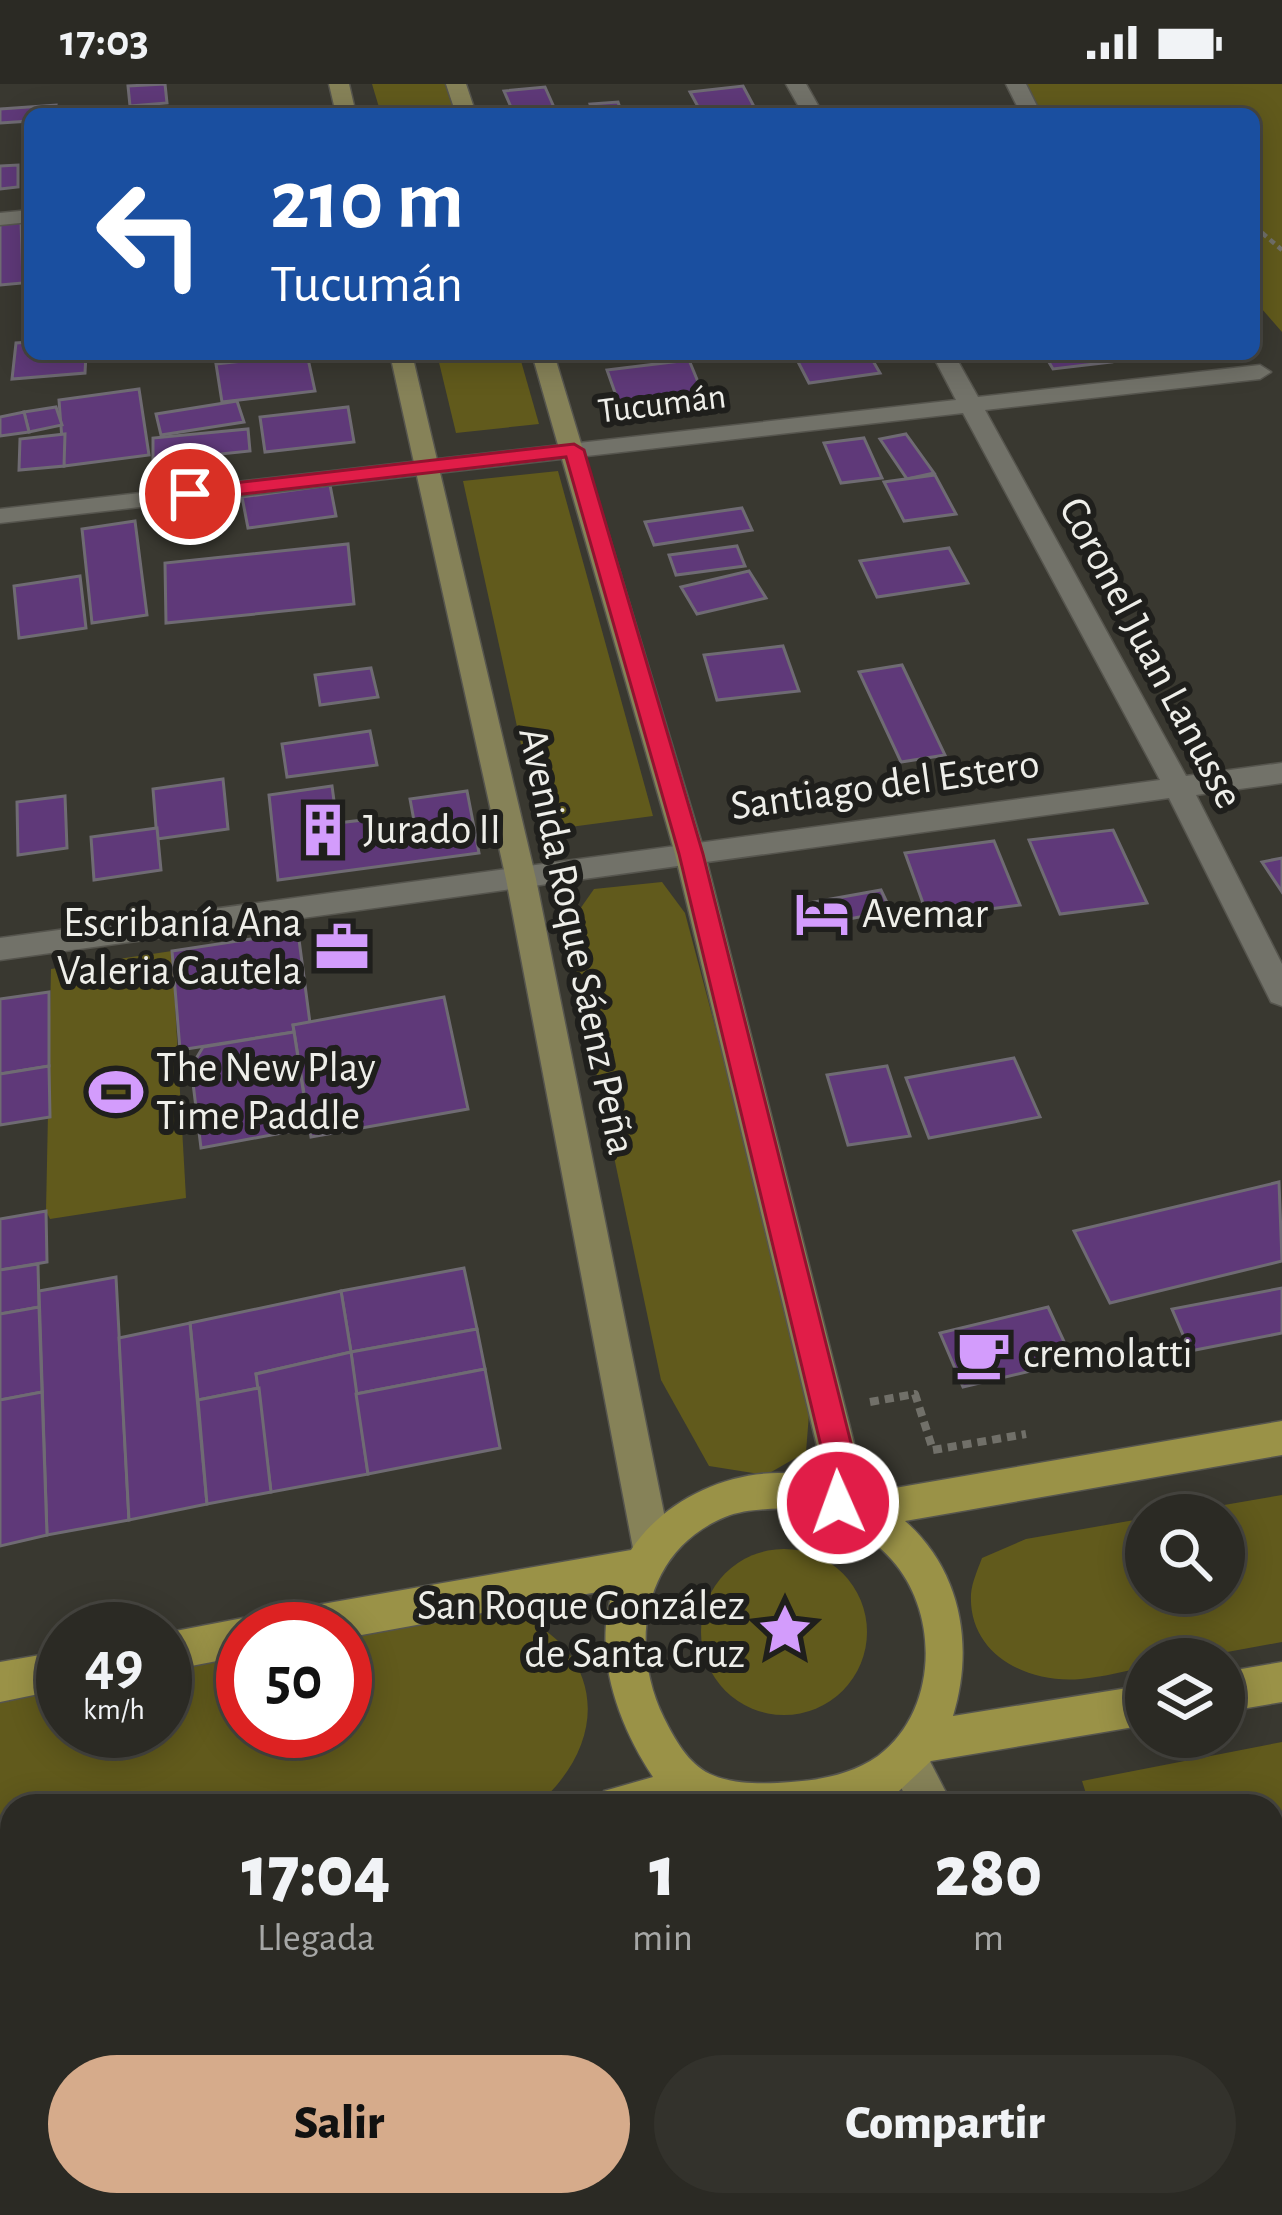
<!DOCTYPE html>
<html lang="es">
<head>
<meta charset="utf-8">
<style>
	:root { --surface:#2b2a24; --page:#33322c; --text:#f1f3f6; --muted:#a6a7a6; --line:#474641; --accent:#d6ab8b }
	body { margin:0; font-family:"Alegreya Sans",sans-serif; background:var(--page); color:var(--text); height:100vh; display:flex; flex-direction:column; font-size:45px; white-space:nowrap }
	* { box-sizing:border-box; margin:0 }
	p { font-size:39px; color:var(--muted) }
	.icon { flex:none; width:66px; height:66px; fill:none; stroke:currentColor; stroke-width:2; stroke-linecap:round; stroke-linejoin:round }
	.map { position:relative; flex:1; overflow:hidden }
	.sheet { position:absolute; left:0px; top:1710px; width:1284px; height:423px; display:flex; flex-direction:column; background:var(--surface); border-radius:36px 36px 0 0; box-shadow:0 6px 30px #0003,0 0 0 3px var(--line) }
	.sheet>* { flex:none }
	.top-card { position:absolute; left:24px; top:24px; width:1236px; height:252px; border-radius:18px; box-shadow:0 6px 30px #0003,0 0 0 3px var(--line); background:#1a4fa0; color:#fff; overflow:hidden }
	.buttons { position:absolute; left:1125px; top:1410px; display:grid; gap:24px }
	.buttons a { display:grid; place-items:center; width:120px; height:120px; border-radius:50%; background:var(--surface); box-shadow:0 6px 30px #0003,0 0 0 3px var(--line); font-size:60px }
	.speed { position:absolute; left:36px; top:1518px; display:flex; gap:24px; font-size:60px; font-weight:700; text-align:center }
	.speed>* { display:grid; place-content:center; width:156px; height:156px; border-radius:50%; background:var(--surface); box-shadow:0 6px 30px #0003,0 0 0 3px var(--line); line-height:1 }
	.speed small { font-size:30px; font-weight:400 }
	.speed .limit { border:18px solid #d22; background:#fff; color:#111 }
	.pin { position:absolute; display:grid; place-items:center; width:102px; height:102px; color:#fff; margin:-51px; border:6px solid #fff; border-radius:50%; box-shadow:0 3px 12px #0007 }
	.me { position:absolute; width:132px; margin:-66px; rotate:358deg; stroke-linejoin:round; filter:drop-shadow(0 0 9px #0008) }
	.turn { display:flex; align-items:center; gap:42px; height:252px; padding:0 48px; font-size:54px }
	.turn .icon { width:156px; height:156px; stroke-width:2.5 }
	.turn b { display:block; font-size:84px; line-height:102px }
	.eta { display:flex; justify-content:space-evenly; align-items:center; height:204px; text-align:center }
	.eta b { font-size:72px; font-weight:800; line-height:84px }
	.primary-button { display:flex; gap:24px; margin-top:auto; padding:24px 48px }
	.primary-button a { flex:1; height:138px; border-radius:72px; background:var(--accent); color:#111; font-size:48px; font-weight:800; line-height:138px; text-align:center }
	.primary-button a+a { background:var(--page); color:var(--text) }
	.status { display:flex; justify-content:space-between; align-items:center; height:84px; padding:0 60px; background:var(--surface); direction:ltr }
	.status svg { height:33px; fill:currentColor }
	.map>svg:first-child { display:block }
	.green { fill:#615a1c }
	.building { fill:#5f3979; stroke:#6f6b73; stroke-width:3 }
	.lines { fill:none; stroke-linecap:round; stroke-linejoin:round }
	.minor-casing { stroke:#56554e; stroke-width:3 }
	.secondary-casing { stroke:#56554e; stroke-width:3 }
	.primary-casing { stroke:#56554e; stroke-width:3 }
	.path-far1 { stroke:#717069; stroke-width:4.5; stroke-dasharray:6 4.5; stroke-linecap:butt }
	.path { stroke:#717069; stroke-width:8; stroke-dasharray:9 6; stroke-linecap:butt }
	.minor { fill:#727269; fill-rule:evenodd }
	.secondary { fill:#868258; fill-rule:evenodd }
	.primary { fill:#9a9247; fill-rule:evenodd }
	.route { fill:#e11d48; stroke:#92132f; stroke-width:3 }
	.labels { text-anchor:middle; dominant-baseline:central; stroke-width:12; stroke-linejoin:round; paint-order:stroke }
	.far-street-label { font-size:36px; fill:#eeeee9; stroke:#1f1f1c }
	.street-label { font-size:42px; fill:#eeeee9; stroke:#1f1f1c }
	.poi-label { font-size:42px; fill:#eeeee9; stroke:#1f1f1c; text-anchor:start }
</style>
</head>
<body>
<div class="status"><b>17:03</b><svg viewBox="0 0 49 12"><path d="M0 12V9h3v3zM5 12V6h3v6zM10 12V3h3v9zM15 12V0h3v12zM26 1h20v11H26zM47 4h2v5h-2z"/></svg></div>
<div class="map">
<svg width="1282" height="2131" viewBox="0 0 1282 2131">
	<rect width="100%" height="100%" fill="#393830"/>
	<!-- green -->
	<g class="green">
		<path d="M 372,0 L 445,0 L 455,30 L 381,30 Z"/>
		<path d="M 1026,0 L 1282,0 L 1282,248 L 1254,216 L 1254,30 L 1043,30 Z"/>
		<path d="M 437,270 L 519,270 L 539,340 L 456,349 Z"/>
		<path d="M 558,387 L 653,732 L 540,747 L 463,397 Z"/>
		<path d="M 662,798 L 685,829 L 811,1305 L 806,1368 L 766,1391 L 709,1382 L 661,1296 L 566,845 L 594,805 Z"/>
		<path d="M 172,867 L 186,1114 L 50,1135 L 46,1127 L 51,885 Z"/>
		<path d="M 1282,1411 L 1282,1558 L 1189,1575 L 1146,1575 L 1146,1583 C 1125,1587 1103,1593 1081,1595 C 1028,1600 968,1571 971,1510 C 972,1498 978,1485 982,1474 L 1026,1455 L 1146,1434 L 1146,1509 L 1224,1509 L 1224,1431 L 1166,1431 Z"/>
		<circle cx="784" cy="1548" r="83"/>
		<path d="M 498,1523 C 602,1556 617,1652 536,1722 L 12,1722 L 12,1834 L 0,1834 L 0,1613 L 63,1597 L 63,1647 L 165,1647 L 165,1580 L 243,1567 L 243,1647 L 345,1647 L 345,1549 Z"/>
		<path d="M 1282,1658 L 1282,1875 L 1272,1871 L 1272,1722 L 1090,1722 L 1082,1697 Z"/>
	</g>
	<!-- building -->
	<g class="building">
		<path d="M 165,0 L 167,19 L 130,22 L 128,2 Z"/>
		<path d="M 743,2 L 758,30 L 702,30 L 690,8 Z"/>
		<path d="M 545,3 L 557,30 L 514,30 L 504,7 Z"/>
		<path d="M 618,18 L 622,30 L 593,30 L 590,20 Z"/>
		<path d="M 56,21 L 55,30 L 30,30 L 30,37 L 0,39 L 0,25 Z"/>
		<path d="M 18,81 L 18,103 L 0,105 L 0,82 Z"/>
		<path d="M 21,137 L 23,199 L 0,201 L 0,140 Z"/>
		<path d="M 30,258 L 30,270 L 86,270 L 85,289 L 12,295 L 16,259 Z"/>
		<path d="M 307,270 L 315,307 L 222,318 L 216,280 Z"/>
		<path d="M 794,270 L 869,270 L 880,289 L 809,299 Z"/>
		<path d="M 1044,270 L 1106,270 L 1111,278 L 1053,285 Z"/>
		<path d="M 689,276 L 703,310 L 619,320 L 607,286 Z"/>
		<path d="M 139,305 L 149,371 L 64,382 L 59,316 Z"/>
		<path d="M 237,317 L 244,338 L 161,351 L 156,330 Z"/>
		<path d="M 56,323 L 62,341 L 29,348 L 24,328 Z"/>
		<path d="M 348,323 L 354,358 L 265,368 L 260,333 Z"/>
		<path d="M 24,328 L 29,348 L 0,352 L 0,333 Z"/>
		<path d="M 248,345 L 250,367 L 153,377 L 153,354 Z"/>
		<path d="M 65,350 L 64,382 L 19,386 L 20,355 Z"/>
		<path d="M 906,350 L 934,389 L 907,395 L 880,355 Z"/>
		<path d="M 864,354 L 882,394 L 841,399 L 824,359 Z"/>
		<path d="M 935,391 L 956,430 L 904,437 L 884,398 Z"/>
		<path d="M 330,401 L 336,432 L 248,444 L 242,413 Z"/>
		<path d="M 742,424 L 752,446 L 654,461 L 645,438 Z"/>
		<path d="M 135,437 L 147,531 L 92,539 L 82,445 Z"/>
		<path d="M 348,460 L 354,520 L 166,539 L 165,479 Z"/>
		<path d="M 737,462 L 745,482 L 676,491 L 669,471 Z"/>
		<path d="M 949,464 L 968,499 L 877,513 L 860,477 Z"/>
		<path d="M 749,487 L 766,514 L 697,530 L 681,503 Z"/>
		<path d="M 80,492 L 86,544 L 19,554 L 14,502 Z"/>
		<path d="M 783,562 L 799,607 L 717,616 L 704,571 Z"/>
		<path d="M 902,581 L 945,671 L 901,678 L 859,588 Z"/>
		<path d="M 371,584 L 378,613 L 320,621 L 315,591 Z"/>
		<path d="M 370,647 L 377,681 L 287,693 L 282,660 Z"/>
		<path d="M 223,695 L 228,745 L 157,755 L 153,705 Z"/>
		<path d="M 332,702 L 337,739 L 372,735 L 375,759 L 417,753 L 410,715 L 467,707 L 479,769 L 278,796 L 269,711 Z"/>
		<path d="M 65,712 L 67,764 L 18,771 L 17,718 Z"/>
		<path d="M 157,744 L 161,786 L 94,796 L 91,753 Z"/>
		<path d="M 1113,746 L 1147,819 L 1060,830 L 1029,756 Z"/>
		<path d="M 994,757 L 1020,821 L 928,833 L 905,769 Z"/>
		<path d="M 1282,774 L 1282,808 L 1262,778 Z"/>
		<path d="M 881,806 L 891,827 L 807,843 L 798,821 Z"/>
		<path d="M 298,848 L 310,939 L 293,941 L 294,948 L 180,966 L 172,867 Z"/>
		<path d="M 49,908 L 49,982 L 0,990 L 0,915 Z"/>
		<path d="M 444,913 L 468,1025 L 311,1053 L 293,941 Z"/>
		<path d="M 294,948 L 309,1044 L 201,1064 L 191,983 L 203,963 Z"/>
		<path d="M 1014,974 L 1040,1033 L 929,1054 L 906,994 Z"/>
		<path d="M 49,982 L 50,1033 L 0,1041 L 0,990 Z"/>
		<path d="M 887,982 L 910,1052 L 848,1061 L 827,991 Z"/>
		<path d="M 1279,1098 L 1282,1177 L 1110,1219 L 1074,1147 Z"/>
		<path d="M 46,1127 L 47,1178 L 0,1186 L 0,1135 Z"/>
		<path d="M 38,1180 L 39,1223 L 0,1230 L 0,1186 Z"/>
		<path d="M 464,1184 L 477,1245 L 351,1268 L 341,1207 Z"/>
		<path d="M 116,1193 L 129,1436 L 47,1451 L 39,1207 Z"/>
		<path d="M 1282,1204 L 1282,1249 L 1190,1267 L 1172,1225 Z"/>
		<path d="M 341,1207 L 351,1268 L 256,1290 L 259,1304 L 198,1316 L 190,1239 Z"/>
		<path d="M 39,1223 L 42,1308 L 0,1316 L 0,1230 Z"/>
		<path d="M 1048,1223 L 1073,1277 L 963,1303 L 940,1249 Z"/>
		<path d="M 190,1239 L 207,1420 L 129,1436 L 119,1254 Z"/>
		<path d="M 477,1245 L 485,1285 L 356,1310 L 351,1268 Z"/>
		<path d="M 351,1268 L 368,1390 L 271,1408 L 256,1290 Z"/>
		<path d="M 485,1285 L 500,1364 L 368,1390 L 356,1310 Z"/>
		<path d="M 259,1304 L 271,1408 L 207,1420 L 198,1316 Z"/>
		<path d="M 42,1308 L 47,1451 L 0,1462 L 0,1316 Z"/>
		<path d="M 12,1947 L 12,2063 L 0,2066 L 0,1949 Z"/>
		<path d="M 12,2063 L 12,2121 L 117,2121 L 118,2131 L 0,2131 L 0,2066 Z"/>
		<path d="M 633,2121 L 674,2121 L 677,2131 L 607,2131 Z"/>
	</g>
	<g class="lines">
		<defs>
			<g id="minor">
				<path d="M 786,0 L 806,0 L 823,30 L 803,30 Z"/>
				<path d="M 1006,0 L 1026,0 L 1041,30 L 1021,30 Z"/>
				<path d="M 30,126 L 30,138 L 0,141 L 0,129 Z"/>
				<path d="M 932,270 L 954,270 L 978,313 L 1260,281 L 1271,288 L 1260,295 L 985,326 L 1186,692 L 1282,679 L 1282,699 L 1196,711 L 1282,880 L 1282,922 L 1271,918 L 1169,714 L 0,876 L 0,854 L 1160,696 L 963,329 L 0,439 L 0,425 L 956,316 Z"/>
				<path d="M 1272,2100 L 1282,2104 L 1282,2131 L 1244,2131 L 1243,2121 L 1272,2121 Z"/>
			</g>
			<g id="secondary">
				<path d="M 329,0 L 349,0 L 356,30 L 336,30 Z"/>
				<path d="M 446,0 L 466,0 L 476,30 L 456,30 Z"/>
				<path d="M 390,270 L 412,270 L 536,795 L 671,1464 L 666,1477 L 652,1482 L 638,1477 L 633,1464 L 506,795 Z"/>
				<path d="M 532,270 L 554,270 L 705,770 L 859,1379 L 857,1419 L 851,1431 L 838,1436 L 825,1431 L 819,1419 L 821,1379 L 675,770 Z"/>
				<path d="M 907,1654 L 921,1660 L 953,1722 L 910,1722 L 887,1674 L 893,1660 Z"/>
				<path d="M 1272,1922 L 1282,1924 L 1282,1968 L 1272,1966 Z"/>
				<path d="M 1272,2020 L 1282,2022 L 1282,2068 L 1272,2066 Z"/>
			</g>
			<g id="primary">
				<path d="M 1282,1337 L 1282,1371 L 905,1437 C 962,1487 974,1563 953,1632 L 1146,1601 L 1146,1641 L 931,1677 L 899,1707 L 866,1722 L 598,1722 L 604,1707 L 653,1693 C 618,1640 591,1567 614,1505 L 345,1554 L 345,1545 L 268,1545 L 274,1532 L 288,1526 L 631,1466 C 665,1414 734,1383 796,1390 C 817,1392 840,1403 860,1410 ZM 797,1424 C 833,1435 866,1446 892,1476 C 940,1530 938,1627 878,1672 C 852,1690 822,1696 791,1698 C 766,1700 733,1701 710,1690 C 688,1680 674,1654 664,1634 C 628,1561 643,1467 725,1433 C 747,1424 774,1425 797,1424 Z"/>
				<path d="M 243,1534 L 259,1545 L 243,1545 L 243,1572 L 165,1587 L 165,1549 Z"/>
				<path d="M 63,1567 L 63,1605 L 0,1618 L 0,1578 Z"/>
				<path d="M 1282,1578 L 1282,1618 L 1224,1628 L 1224,1588 Z"/>
				<path d="M 12,1827 L 12,1871 L 0,1873 L 0,1829 Z"/>
			</g>
		</defs>
		<!-- minor casing -->
		<use href="#minor" class="minor-casing"/>
		<!-- secondary casing -->
		<use href="#secondary" class="secondary-casing"/>
		<!-- primary casing -->
		<use href="#primary" class="primary-casing"/>
		<!-- path-far1 -->
		<path class="path-far1" d="M 1254,142 L 1282,166"/>
		<!-- path -->
		<g class="path">
			<path d="M 870,1318 L 915,1310 L 933,1366"/>
			<path d="M 933,1366 L 1026,1350"/>
		</g>
		<!-- minor -->
		<use href="#minor" class="minor"/>
		<!-- secondary -->
		<use href="#secondary" class="secondary"/>
		<!-- primary -->
		<use href="#primary" class="primary"/>
	</g>
	<!-- route -->
	<path class="route" d="M 574,360 L 584,366 L 703,770 L 856,1379 L 849,1429 L 838,1434 L 827,1429 L 822,1419 L 825,1379 L 679,770 L 566,373 L 190,416 L 179,410 L 190,404 Z"/>
	<!-- icons -->
	<defs>
		<symbol id="building-bare" viewBox="-9 -9 18 18"><path d="M-4-6H4V6H1V3H-1V6H-4ZM-2.5-4.3h1.7v1.8h-1.7ZM.8-4.3h1.7v1.8H.8ZM-2.5-1h1.7V.8h-1.7ZM.8-1h1.7V.8H.8Z" fill="#d39cfc" stroke="#1f1f1c" stroke-width="2.5" paint-order="stroke"/></symbol>
		<symbol id="hotel-bare" viewBox="-9 -9 18 18"><path d="M-6-4.5h1.5V1H6V5H4.5V3h-9V5H-6ZM-4 0a1.8 1.8 0 1 1 3.6 0ZM.5 0V-2.5h3Q6-2.5 6 0Z" fill="#d39cfc" stroke="#1f1f1c" stroke-width="2.5" paint-order="stroke"/></symbol>
		<symbol id="office-bare" viewBox="-9 -9 18 18"><path d="M-6-3h4V-5.5h4V-3h4V5H-6ZM-1-4.5V-3h2v-1.5ZM-6 0V1H6V0Z" fill="#d39cfc" stroke="#1f1f1c" stroke-width="2.5" paint-order="stroke"/></symbol>
		<symbol id="stadium-bare" viewBox="-9 -9 18 18"><path d="M0-5a6.5 5 0 1 0 0 10a6.5 5 0 1 0 0-10ZM-3.5-1.8h7v3.6h-7Z" fill="#d39cfc" stroke="#1f1f1c" stroke-width="2.5" paint-order="stroke"/></symbol>
		<symbol id="cafe-bare" viewBox="-9 -9 18 18"><path d="M-5.5-4.5H6V0H3Q3 3.5 0 3.5H-2.5Q-5.5 3.5-5.5 0ZM3-3.2v2h1.7v-2ZM-6 4.5H4V6H-6Z" fill="#d39cfc" stroke="#1f1f1c" stroke-width="2.5" paint-order="stroke"/></symbol>
		<symbol id="sight-bare" viewBox="-9 -9 18 18"><path d="M0-6L1.8-2.2L6-1.7L2.9 1.2L3.7 5.4L0 3.3L-3.7 5.4L-2.9 1.2L-6-1.7L-1.8-2.2Z" fill="#d39cfc" stroke="#1f1f1c" stroke-width="2.5" paint-order="stroke"/></symbol>
	</defs>
	<g fill-rule="evenodd">
		<use href="#building-bare" x="285" y="708" width="76" height="76"/>
		<use href="#hotel-bare" x="784" y="792" width="76" height="76"/>
		<use href="#office-bare" x="304" y="825" width="76" height="76"/>
		<use href="#stadium-bare" x="78" y="970" width="76" height="76"/>
		<use href="#cafe-bare" x="945" y="1232" width="76" height="76"/>
		<use href="#sight-bare" x="747" y="1508" width="76" height="76"/>
	</g>
	<g class="labels">
		<!-- far-street labels -->
		<g class="far-street-label">
			<text transform="translate(662 320) rotate(-7)">Tucumán</text>
		</g>
		<!-- street labels -->
		<g class="street-label">
			<text transform="translate(1151 569) rotate(62)">Coronel Juan Lanusse</text>
			<text transform="translate(885 701) rotate(-8)">Santiago del Estero</text>
			<text transform="translate(577 857) rotate(78)">Avenida Roque Sáenz Peña</text>
		</g>
		<!-- poi labels -->
		<g class="poi-label">
			<text x="363" y="746">Jurado II</text>
			<text x="862" y="830">Avemar</text>
			<text x="302" y="839" text-anchor="end">Escribanía Ana<tspan x="302" dy="48">Valeria Cautela</tspan></text>
			<text x="156" y="984">The New Play<tspan x="156" dy="48">Time Paddle</tspan></text>
			<text x="1023" y="1270">cremolatti</text>
			<text x="745" y="1522" text-anchor="end">San Roque González<tspan x="745" dy="48">de Santa Cruz</tspan></text>
		</g>
	</g>
</svg>
<div class="buttons">
<a><svg class="icon" aria-label="search" viewBox="0 0 24 24"><circle cx="10" cy="10" r="6"/><path d="M15 15l6 6"/></svg></a>
<a><svg class="icon" aria-label="layers" viewBox="0 0 24 24"><path d="M12 4l9 5-9 5-9-5zM3 14l9 5 9-5"/></svg></a>
</div>
<div class="speed"><div>49<small>km/h</small></div><div class="limit">50</div></div>
<div class="pin" style="left:190px;top:410px;background:#d93025"><svg class="icon" aria-label="arrive" viewBox="0 0 24 24"><path d="M6 21V4h12l-3 4 3 4H6"/></svg></div>
<svg class="me" style="left:838px;top:1419px" viewBox="-20 -20 40 40"><circle r="17" fill="#e11d48" stroke="#fff" stroke-width="3"/><path d="M0-11L8 9 0 5-8 9z" fill="#fff"/></svg>
<div class="top-card">
<div class="turn"><svg class="icon" aria-label="left" viewBox="0 0 24 24"><path d="M17 20v-9H6M10 6l-5 5 5 5"/></svg><div><b>210 m</b>Tucumán</div></div>
</div>
<section class="sheet">
<div class="eta">
<div><b>17:04</b><p>Llegada</p></div>
<div><b>1</b><p>min</p></div>
<div><b>280</b><p>m</p></div>
</div>
<div class="primary-button"><a>Salir</a><a>Compartir</a></div>
</section>
</div>
</body>
</html>
